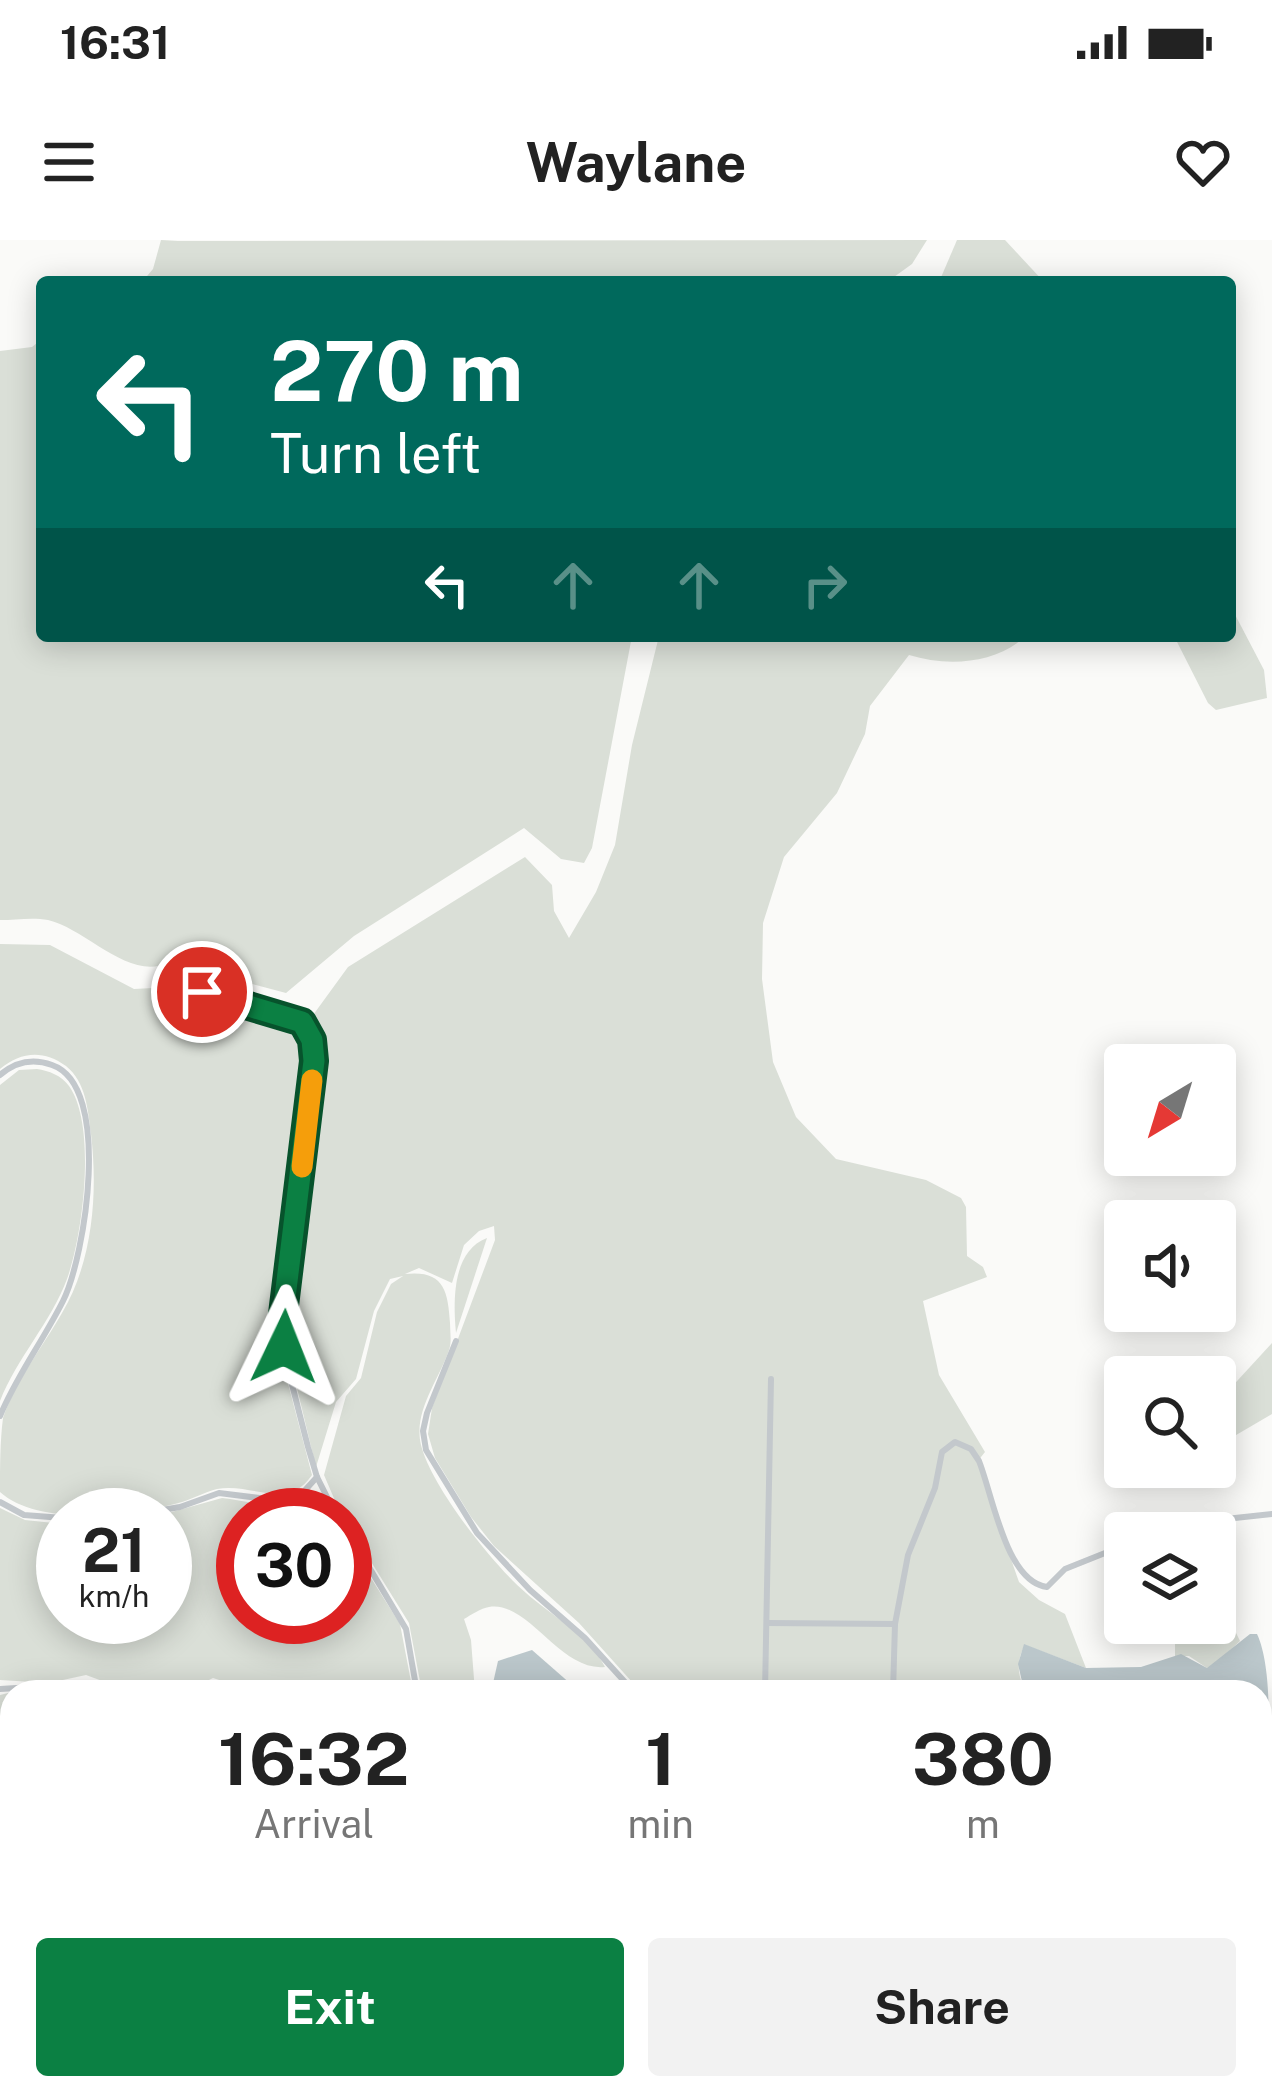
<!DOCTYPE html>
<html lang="en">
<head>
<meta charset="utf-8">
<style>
	:root { --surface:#fff; --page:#f2f2f2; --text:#222; --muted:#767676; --accent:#0b8043 }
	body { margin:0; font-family:"Public Sans",sans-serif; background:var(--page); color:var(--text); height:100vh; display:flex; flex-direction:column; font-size:45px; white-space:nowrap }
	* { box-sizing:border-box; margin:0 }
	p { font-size:39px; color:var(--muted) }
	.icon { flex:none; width:66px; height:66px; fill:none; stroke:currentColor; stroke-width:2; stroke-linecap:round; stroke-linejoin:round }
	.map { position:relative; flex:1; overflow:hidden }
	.sheet { position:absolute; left:0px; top:1440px; width:1272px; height:420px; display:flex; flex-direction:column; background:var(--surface); border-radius:36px 36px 0 0; box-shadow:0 6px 30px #0003 }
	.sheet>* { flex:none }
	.guide { position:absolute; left:36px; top:36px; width:1200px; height:366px; border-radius:12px; box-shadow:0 6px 30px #0003; background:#00695c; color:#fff; overflow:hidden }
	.needle { width:78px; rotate:218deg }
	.fabs { position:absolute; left:1104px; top:804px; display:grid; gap:24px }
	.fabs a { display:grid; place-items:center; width:132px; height:132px; border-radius:12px; background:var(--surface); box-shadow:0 6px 30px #0003; font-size:60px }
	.speed { position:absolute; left:36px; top:1248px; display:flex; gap:24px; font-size:60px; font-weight:700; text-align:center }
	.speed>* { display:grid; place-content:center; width:156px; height:156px; border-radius:50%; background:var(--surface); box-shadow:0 6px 30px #0003; line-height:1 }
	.speed small { font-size:30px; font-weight:400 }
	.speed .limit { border:18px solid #d22; background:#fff; color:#111 }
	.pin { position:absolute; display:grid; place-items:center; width:102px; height:102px; color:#fff; margin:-51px; border:6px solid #fff; border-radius:50%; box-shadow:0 3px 12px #0007 }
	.me { position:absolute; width:132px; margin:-66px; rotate:2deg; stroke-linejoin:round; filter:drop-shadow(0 0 9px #0008) }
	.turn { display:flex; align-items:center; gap:42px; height:252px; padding:0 36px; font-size:54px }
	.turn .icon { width:156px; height:156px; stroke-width:2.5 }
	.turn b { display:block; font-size:84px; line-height:102px }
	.lanes { display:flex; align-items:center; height:114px; padding:0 36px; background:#0003; justify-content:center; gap:60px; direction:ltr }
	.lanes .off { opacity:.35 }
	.eta { display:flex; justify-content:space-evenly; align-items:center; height:204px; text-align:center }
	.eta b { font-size:72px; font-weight:700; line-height:84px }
	.cta { display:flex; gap:24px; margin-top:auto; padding:24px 36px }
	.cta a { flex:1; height:138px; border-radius:12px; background:var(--accent); color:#fff; font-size:48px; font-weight:700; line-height:138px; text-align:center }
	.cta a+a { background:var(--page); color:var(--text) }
	.status { display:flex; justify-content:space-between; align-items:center; height:84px; padding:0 60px; background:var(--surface); direction:ltr }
	.status svg { height:33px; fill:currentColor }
	header { display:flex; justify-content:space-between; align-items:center; height:156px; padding:0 36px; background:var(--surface); font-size:54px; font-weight:700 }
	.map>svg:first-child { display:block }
	.green { fill:#dadfd7 }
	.water { fill:#bbc7cb }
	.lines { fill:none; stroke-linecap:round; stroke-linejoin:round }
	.street { stroke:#c3c8cc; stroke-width:6 }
	.route-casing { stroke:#07532c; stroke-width:30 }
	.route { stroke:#0b8043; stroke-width:21 }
	.slow { stroke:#f59e0b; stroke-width:21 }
</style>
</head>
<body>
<div class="status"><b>16:31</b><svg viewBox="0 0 49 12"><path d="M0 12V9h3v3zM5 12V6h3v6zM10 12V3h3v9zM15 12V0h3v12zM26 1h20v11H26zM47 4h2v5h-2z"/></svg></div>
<header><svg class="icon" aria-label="menu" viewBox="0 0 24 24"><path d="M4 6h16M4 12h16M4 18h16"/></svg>Waylane<svg class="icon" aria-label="heart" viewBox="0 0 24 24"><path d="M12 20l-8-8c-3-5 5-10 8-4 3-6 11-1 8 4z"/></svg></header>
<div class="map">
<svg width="1272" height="1860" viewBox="0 0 1272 1860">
	<rect width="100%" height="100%" fill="#fafaf8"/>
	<!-- green -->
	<g class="green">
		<path d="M 161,0 L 178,1 L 927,0 L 912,24 L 887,42 L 142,42 L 153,29 Z"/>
		<path d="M 957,0 L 1005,0 L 1044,42 L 939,42 Z"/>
		<path d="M 42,99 L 42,396 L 632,396 L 592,608 L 584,623 L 561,619 L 524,588 L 354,696 L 286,753 L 169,722 C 131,743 85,688 48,680 C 33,677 15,680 0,680 L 0,111 L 32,107 Z"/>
		<path d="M 1230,365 L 1264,430 L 1267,458 L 1216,470 L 1208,463 L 1174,396 L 1230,396 Z"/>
		<path d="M 659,396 L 1026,396 C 995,424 948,427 909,415 L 870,466 L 865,494 L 837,553 L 784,617 L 763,683 L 762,739 L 773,822 L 796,877 L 836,919 L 926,940 L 961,958 L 966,967 L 967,1016 L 983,1027 L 987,1037 L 923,1061 L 939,1135 L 985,1212 L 977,1222 L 1019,1342 L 1039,1360 L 1065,1374 L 1086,1428 L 1025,1405 C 1017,1419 1017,1431 1023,1446 L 1036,1452 L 641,1452 L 579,1383 L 494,1306 L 471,1277 L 435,1218 L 428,1194 L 432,1168 L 495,1000 L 494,986 L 479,991 L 464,1005 L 452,1043 L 419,1028 L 405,1034 C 443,1030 448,1049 450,1083 C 450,1092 452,1101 449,1110 C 439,1140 413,1171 421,1205 C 431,1246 493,1325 526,1353 C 551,1375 591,1398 605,1427 C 560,1432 528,1360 489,1367 C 481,1368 471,1375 464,1379 L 471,1400 L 475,1452 L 422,1452 L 409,1383 L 339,1270 L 324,1235 L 346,1156 L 361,1138 L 377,1072 L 391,1044 L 403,1036 L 390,1039 L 374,1071 L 356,1139 L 336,1162 L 316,1227 L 287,1107 L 285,1082 L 319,814 L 308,782 L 348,727 L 525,617 L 552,645 L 554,671 L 569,698 L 596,652 L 615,605 L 632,505 Z"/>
		<path d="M 0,704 L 50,705 L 134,749 L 171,747 L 291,782 C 308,791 310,803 310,821 L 278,1081 L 285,1132 L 312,1235 C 287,1272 252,1242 217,1249 C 205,1252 194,1258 182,1262 C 135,1276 38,1287 0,1252 C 0,1228 0,1201 3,1178 C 16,1140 42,1108 62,1073 C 93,1021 98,953 91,894 C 88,870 86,842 66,826 C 43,809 20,812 0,829 Z"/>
		<path d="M 37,829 C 49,831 61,835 69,846 C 97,885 83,995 67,1039 C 51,1082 17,1118 0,1161 L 0,845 L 19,830 Z"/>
		<path d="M 487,998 L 456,1093 C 453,1061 452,1011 487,998 Z"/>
		<path d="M 1272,1103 L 1272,1174 L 1231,1198 L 1220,1198 L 1227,1152 Z"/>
		<path d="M 222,1258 C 241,1260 263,1266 282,1266 C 302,1265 312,1261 329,1275 L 243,1275 L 243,1377 L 345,1377 L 345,1297 L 400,1384 L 413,1452 L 257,1452 L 213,1438 L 205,1442 L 200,1452 L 108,1452 L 105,1442 L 86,1435 L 49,1443 L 0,1440 L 0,1268 L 25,1280 L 63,1284 L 63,1377 L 165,1377 L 165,1275 L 161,1275 Z"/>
		<path d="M 1215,1365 L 1224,1368 L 1240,1401 L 1213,1426 L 1207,1428 L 1189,1416 L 1175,1416 L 1175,1398 L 1190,1383 L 1215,1383 Z"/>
		<path d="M 12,1452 L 12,1848 L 858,1848 L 858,1860 L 0,1860 L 0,1455 Z"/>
		<path d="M 1260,1694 L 1272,1716 L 1272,1847 L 1260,1846 Z"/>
		<path d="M 1098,1848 L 1168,1848 L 1196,1860 L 1114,1860 L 1112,1855 Z"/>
	</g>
	<!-- water -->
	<g class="water">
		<path d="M 1250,1394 L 1257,1394 C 1272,1425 1272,1509 1260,1540 L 1260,1452 L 1036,1452 L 1023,1446 L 1018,1424 L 1024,1404 L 1086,1428 L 1141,1427 L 1181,1414 L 1207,1428 Z"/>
		<path d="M 532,1410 L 580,1452 L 491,1452 L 498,1421 Z"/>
	</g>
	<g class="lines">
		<!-- street -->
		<g class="street">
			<path d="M 202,752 L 302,782 L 312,800 L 314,822 L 282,1082 L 288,1129 L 308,1207 L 317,1237 L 336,1275"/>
			<path d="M 0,835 C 15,822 33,818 52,825 C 113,846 85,1017 63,1061 C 43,1101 17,1135 0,1176"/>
			<path d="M 456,1101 L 427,1173 L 423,1191 L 426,1210 L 477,1293 L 530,1350 L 585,1398 L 634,1452"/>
			<path d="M 317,1237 L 298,1258 L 321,1263 L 331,1270"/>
			<path d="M 0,1262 L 24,1275 L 63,1278"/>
			<path d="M 133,1275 L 180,1267 L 219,1253 L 275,1260 L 298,1258"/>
			<path d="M 345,1287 L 406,1389 L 417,1452"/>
			<path d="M 1154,1293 L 1198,1282 L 1272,1274"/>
			<path d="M 767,1383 L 895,1384"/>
			<path d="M 0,1449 L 82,1444 L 99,1452"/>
			<path d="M 212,1452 L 227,1448 L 242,1452"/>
			<path d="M 765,1452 L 771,1139"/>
			<path d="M 893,1452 L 895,1384 L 908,1315 L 935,1248 L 942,1212 L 955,1202 L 971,1209 L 979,1221 C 993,1256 1006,1342 1047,1347 L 1065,1329 L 1125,1305"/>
			<path d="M 0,1841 L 28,1860"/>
			<path d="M 1187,1848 L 1218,1860"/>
			<path d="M 1200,1853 L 1272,1853"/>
			<path d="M 1045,1860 L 1049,1848"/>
		</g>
	</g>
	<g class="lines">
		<defs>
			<path id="route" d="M 202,752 L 302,782 L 312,800 L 314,821 L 282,1082 L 284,1107"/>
		</defs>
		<!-- route casing -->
		<use href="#route" class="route-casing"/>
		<!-- route -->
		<use href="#route" class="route"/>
		<!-- slow -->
		<path class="slow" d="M 302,927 L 312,840"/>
	</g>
</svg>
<div class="fabs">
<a><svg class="needle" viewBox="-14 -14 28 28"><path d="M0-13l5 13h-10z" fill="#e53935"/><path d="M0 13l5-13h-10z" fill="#767676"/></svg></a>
<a><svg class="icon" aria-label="sound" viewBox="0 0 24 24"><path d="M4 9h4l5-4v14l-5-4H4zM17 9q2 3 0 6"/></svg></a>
<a><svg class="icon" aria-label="search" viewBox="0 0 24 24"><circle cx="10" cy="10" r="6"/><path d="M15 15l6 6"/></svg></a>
<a><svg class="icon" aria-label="layers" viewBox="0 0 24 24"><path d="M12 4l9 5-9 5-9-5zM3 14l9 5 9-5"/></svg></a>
</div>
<div class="speed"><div>21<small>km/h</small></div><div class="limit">30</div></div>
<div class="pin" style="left:202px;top:752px;background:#d93025"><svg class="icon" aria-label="arrive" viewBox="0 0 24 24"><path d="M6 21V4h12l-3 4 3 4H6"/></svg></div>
<svg class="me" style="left:284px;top:1107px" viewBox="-20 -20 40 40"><path d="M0-17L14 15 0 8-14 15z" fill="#0b8043" stroke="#fff" stroke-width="4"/></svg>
<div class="guide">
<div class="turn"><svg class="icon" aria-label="left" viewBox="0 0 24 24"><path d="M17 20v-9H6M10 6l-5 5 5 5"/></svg><div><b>270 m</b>Turn left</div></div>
<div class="lanes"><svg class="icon" aria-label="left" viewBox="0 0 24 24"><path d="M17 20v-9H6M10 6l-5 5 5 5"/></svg><svg class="icon off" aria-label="ahead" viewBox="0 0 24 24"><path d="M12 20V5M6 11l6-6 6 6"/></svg><svg class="icon off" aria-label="ahead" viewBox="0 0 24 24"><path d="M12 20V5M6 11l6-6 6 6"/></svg><svg class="icon off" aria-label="right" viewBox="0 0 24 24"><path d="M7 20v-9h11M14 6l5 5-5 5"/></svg></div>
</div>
<section class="sheet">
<div class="eta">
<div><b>16:32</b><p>Arrival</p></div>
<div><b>1</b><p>min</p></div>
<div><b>380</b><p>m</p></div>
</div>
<div class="cta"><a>Exit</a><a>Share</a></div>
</section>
</div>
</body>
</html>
